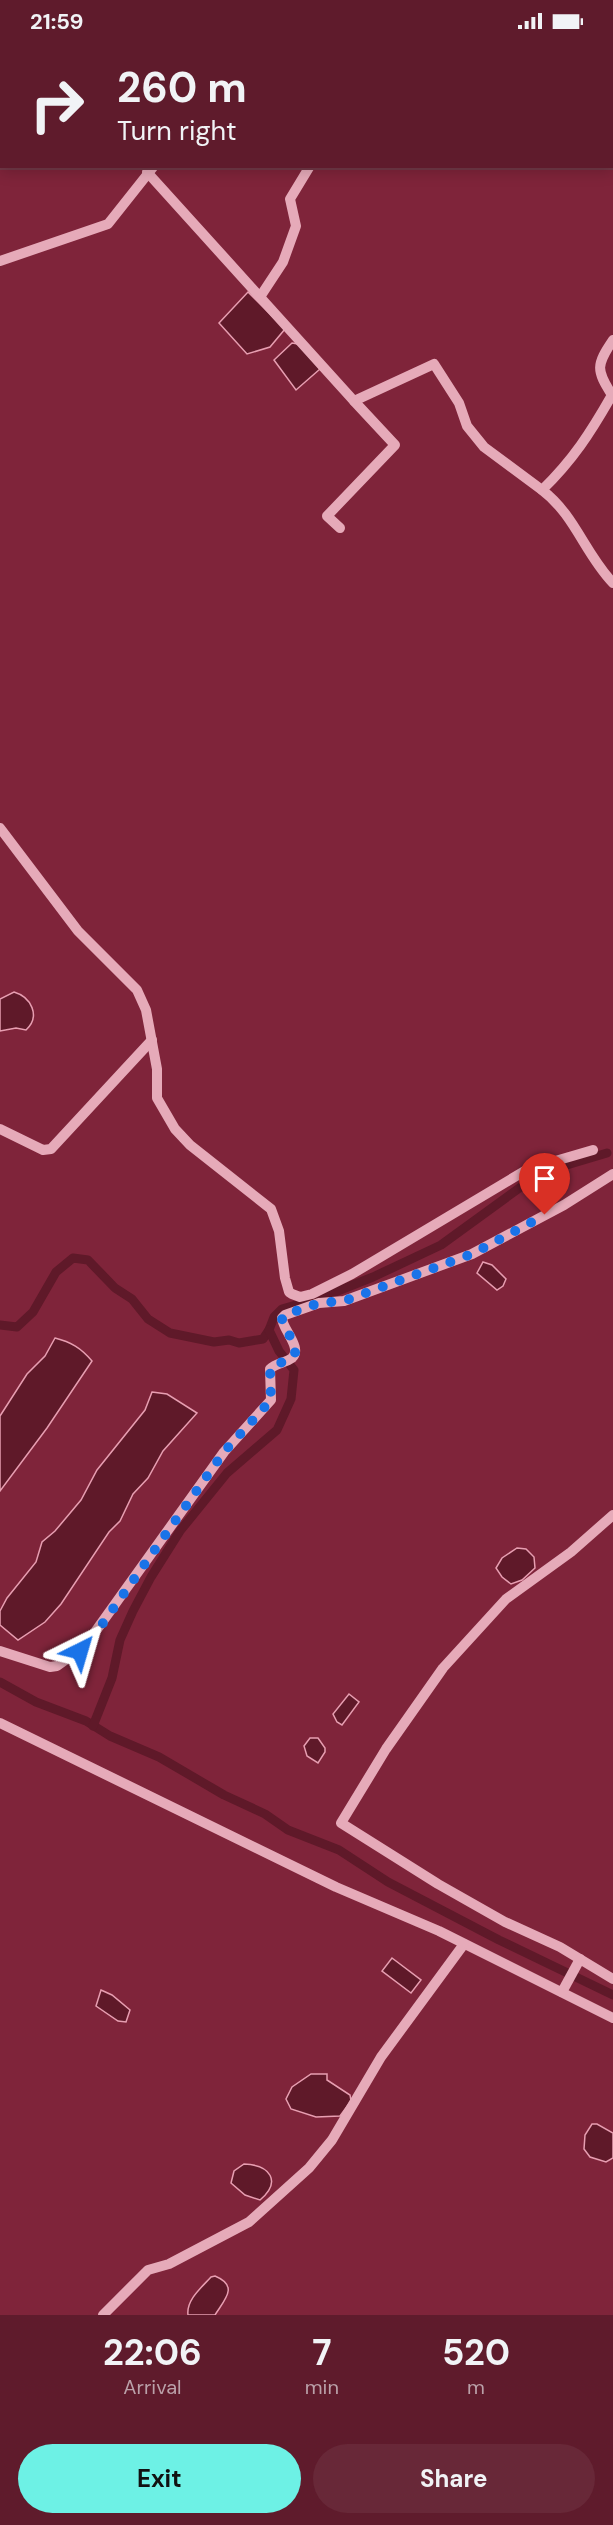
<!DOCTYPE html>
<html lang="en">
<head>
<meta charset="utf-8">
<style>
	:root { --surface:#5f1b2c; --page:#682838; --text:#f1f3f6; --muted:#baa1a9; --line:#733948; --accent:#6df1e5 }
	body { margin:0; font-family:"DM Sans",sans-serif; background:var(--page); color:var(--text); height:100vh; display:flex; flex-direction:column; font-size:22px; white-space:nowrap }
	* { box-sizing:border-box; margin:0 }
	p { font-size:20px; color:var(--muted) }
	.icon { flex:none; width:33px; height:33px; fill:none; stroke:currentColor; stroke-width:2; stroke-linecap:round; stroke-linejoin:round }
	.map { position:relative; height:2273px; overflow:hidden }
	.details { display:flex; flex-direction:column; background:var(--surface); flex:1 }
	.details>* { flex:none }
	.guide { position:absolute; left:0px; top:0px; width:614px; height:126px; box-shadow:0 3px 15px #0003,0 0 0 2px var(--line); background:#5f1b2c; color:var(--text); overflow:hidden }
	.pin { position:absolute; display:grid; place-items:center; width:51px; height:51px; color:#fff; margin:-62px -26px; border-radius:50% 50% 50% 0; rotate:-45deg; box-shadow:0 0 6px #0007 }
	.pin .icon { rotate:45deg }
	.me { position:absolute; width:66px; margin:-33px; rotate:40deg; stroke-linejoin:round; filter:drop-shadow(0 0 4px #0008) }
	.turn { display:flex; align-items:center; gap:21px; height:126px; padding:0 18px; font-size:27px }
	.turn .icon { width:78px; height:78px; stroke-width:2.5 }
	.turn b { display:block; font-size:42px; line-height:51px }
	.eta { display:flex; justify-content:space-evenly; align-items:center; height:102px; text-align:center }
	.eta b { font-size:36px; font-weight:700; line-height:42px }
	.primary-button { display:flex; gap:12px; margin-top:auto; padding:12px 18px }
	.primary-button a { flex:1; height:69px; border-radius:36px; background:var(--accent); color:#111; font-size:24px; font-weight:700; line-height:69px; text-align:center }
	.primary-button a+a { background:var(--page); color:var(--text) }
	.status { display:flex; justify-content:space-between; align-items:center; height:42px; padding:0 30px; background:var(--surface); direction:ltr }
	.status svg { height:16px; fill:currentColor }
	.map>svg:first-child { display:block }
	.water { fill:#5f1929; stroke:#e79eb1; stroke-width:1.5 }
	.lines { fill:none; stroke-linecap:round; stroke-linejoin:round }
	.canal { stroke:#5f1929; stroke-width:9 }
	.minor { stroke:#e6aab9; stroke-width:10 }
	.route { stroke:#1a73e8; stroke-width:10; stroke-dasharray:0 18 }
</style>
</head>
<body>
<div class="status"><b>21:59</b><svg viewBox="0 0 49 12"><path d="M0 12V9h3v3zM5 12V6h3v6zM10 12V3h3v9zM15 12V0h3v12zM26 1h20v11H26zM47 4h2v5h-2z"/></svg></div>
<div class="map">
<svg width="613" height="2273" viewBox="0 0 613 2273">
	<rect width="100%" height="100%" fill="#7f243a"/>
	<!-- water -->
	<g class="water">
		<path d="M 248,250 L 285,287 L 270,305 L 247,312 L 219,281 Z"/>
		<path d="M 292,301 L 298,302 L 320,327 L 296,348 L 274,318 Z"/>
		<path d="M 14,950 C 31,955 41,974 26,988 L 16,986 L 0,989 L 0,957 Z"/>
		<path d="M 483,1220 L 492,1223 L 506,1237 L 503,1244 L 497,1248 L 477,1231 Z"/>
		<path d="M 55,1296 C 71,1300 81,1306 92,1319 L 47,1386 L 0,1449 L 0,1374 L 27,1332 L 45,1314 Z"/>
		<path d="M 152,1350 L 167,1352 L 197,1371 L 163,1409 L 148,1436 L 133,1452 L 120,1479 L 109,1490 L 61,1562 L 45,1580 L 18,1598 L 0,1583 L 0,1569 L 7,1556 L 36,1520 L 42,1500 L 55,1489 L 81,1458 L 97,1428 L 145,1368 Z"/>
		<path d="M 517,1506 L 526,1507 L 534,1515 L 535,1526 L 522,1538 L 511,1542 L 502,1535 L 496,1526 L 502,1516 Z"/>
		<path d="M 349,1652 L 359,1660 L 342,1683 L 337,1680 L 333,1672 Z"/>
		<path d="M 310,1696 L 318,1696 L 325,1706 L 325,1710 L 318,1721 L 307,1714 L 304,1704 Z"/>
		<path d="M 392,1916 L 421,1938 L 411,1951 L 382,1929 Z"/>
		<path d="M 101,1948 L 112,1953 L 130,1968 L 126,1980 L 118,1979 L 96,1964 Z"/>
		<path d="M 311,2032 L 327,2032 L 327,2038 L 350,2053 L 351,2059 L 340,2074 L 316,2075 L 291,2067 L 286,2057 L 292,2045 Z"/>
		<path d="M 592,2082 L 597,2082 L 613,2091 L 613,2116 L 606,2120 L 590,2115 L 584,2107 L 585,2093 Z"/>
		<path d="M 244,2122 C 270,2123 282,2139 260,2158 L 245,2153 L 231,2141 L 234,2129 Z"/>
		<path d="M 215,2234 C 239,2244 225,2257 215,2273 L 188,2273 C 186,2258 202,2245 211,2235 Z"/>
	</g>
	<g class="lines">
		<!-- canal -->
		<g class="canal">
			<path d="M 0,1283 L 17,1285 L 33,1270 L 56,1230 L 73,1216 L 88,1218 L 115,1246 L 132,1257 L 148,1277 L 170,1291 L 214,1300 L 229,1298 L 239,1301 L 263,1297 L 269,1288 L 274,1275 L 282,1267 L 320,1256 L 373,1235 L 441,1203 L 540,1131 L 607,1111"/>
			<path d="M 0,1640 L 36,1660 L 86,1679 L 110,1694 L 159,1715 L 224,1753 L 265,1772 L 288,1788 L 339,1808 L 388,1840 L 499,1898 L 613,1953"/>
			<path d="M 93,1684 L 112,1636 L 120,1598 L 133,1569 L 151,1535 L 180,1489 L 227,1431 L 277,1388 L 291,1357 L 294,1328 L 279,1309 L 269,1288"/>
		</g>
		<!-- minor -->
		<g class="minor">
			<path d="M 597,0 L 599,2"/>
			<path d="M 272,2 L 273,0"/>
			<path d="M 399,2 L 399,0"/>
			<path d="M 612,37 L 613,38"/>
			<path d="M 147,130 L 354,359 L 434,322 L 459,361 L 467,384 L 484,405 L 542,448 C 573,418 591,390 612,353 C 596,328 596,323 613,298"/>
			<path d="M 0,219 L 108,182 L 154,124"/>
			<path d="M 260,255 L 283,220 L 296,184 L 290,157 L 310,124"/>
			<path d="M 542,448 C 575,473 585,512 613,541"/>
			<path d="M 340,486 L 327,474 L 395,403 L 354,359"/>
			<path d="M 0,786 L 78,889 L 137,948 L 146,968 L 157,1027 L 157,1056 L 175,1087 L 190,1103 L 271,1167 L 279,1189 L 285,1236 L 289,1250 L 292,1252 L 300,1255 L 312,1252 L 352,1232 L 528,1127 L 593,1108"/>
			<path d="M 0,1087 L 43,1108 L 51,1107 L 152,998"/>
			<path d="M 613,1473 L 571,1510 L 506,1557 L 443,1626 L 386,1707 L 341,1781 L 438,1842 L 505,1880 L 560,1905 L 613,1937"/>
			<path d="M 0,1609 L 50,1625 L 57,1624 L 85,1604 L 224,1410 L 271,1358 L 270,1327 C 276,1321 285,1321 292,1316 C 303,1306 282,1287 282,1276 L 285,1273 L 319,1261 L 344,1259 L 472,1212 L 564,1163 L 613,1132"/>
			<path d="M 0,1681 L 336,1845 L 439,1889 L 613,1976"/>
			<path d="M 562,1950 L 580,1917"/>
			<path d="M 103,2273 L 148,2228 L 169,2222 L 249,2180 L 309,2126 L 332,2098 L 381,2015 L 464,1902"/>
		</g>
	</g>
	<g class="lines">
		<!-- route -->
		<path class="route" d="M 80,1609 L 103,1581 L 224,1410 L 271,1358 L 270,1327 C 276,1320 285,1321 292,1316 C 303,1306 282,1287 282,1276 L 285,1273 L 319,1261 L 344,1259 L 472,1212 L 545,1173"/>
	</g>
</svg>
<div class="pin" style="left:545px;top:1173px;background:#d93025"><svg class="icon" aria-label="arrive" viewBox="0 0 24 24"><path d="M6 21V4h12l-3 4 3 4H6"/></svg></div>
<svg class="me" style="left:80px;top:1609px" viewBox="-20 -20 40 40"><path d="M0-17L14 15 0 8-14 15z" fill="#1a73e8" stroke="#fff" stroke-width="4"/></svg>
<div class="guide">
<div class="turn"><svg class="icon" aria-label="right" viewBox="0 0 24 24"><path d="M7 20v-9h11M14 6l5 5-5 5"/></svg><div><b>260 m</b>Turn right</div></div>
</div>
</div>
<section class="details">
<div class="eta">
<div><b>22:06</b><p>Arrival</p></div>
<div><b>7</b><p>min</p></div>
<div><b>520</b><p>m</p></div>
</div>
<div class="primary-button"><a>Exit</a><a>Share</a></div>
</section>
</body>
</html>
